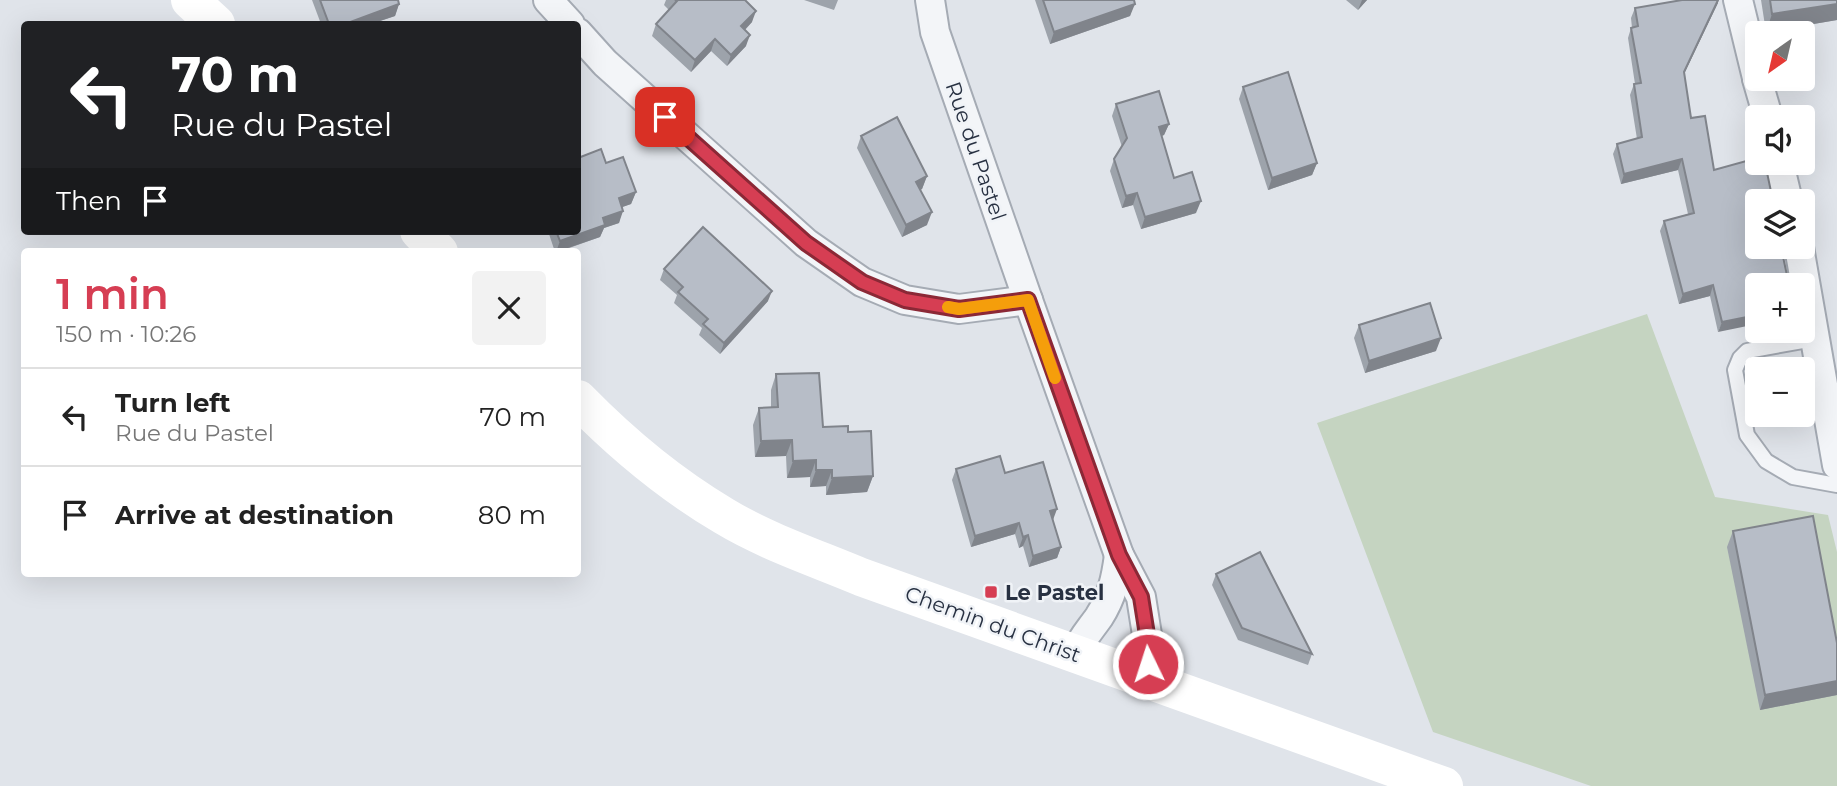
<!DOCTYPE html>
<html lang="en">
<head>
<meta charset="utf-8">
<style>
	:root { --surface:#fff; --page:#f2f2f2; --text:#222; --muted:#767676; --line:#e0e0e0; --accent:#d63e53 }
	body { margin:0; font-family:Montserrat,sans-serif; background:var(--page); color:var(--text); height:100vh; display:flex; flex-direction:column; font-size:26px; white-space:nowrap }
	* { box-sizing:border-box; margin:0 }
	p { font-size:23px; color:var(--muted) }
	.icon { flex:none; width:38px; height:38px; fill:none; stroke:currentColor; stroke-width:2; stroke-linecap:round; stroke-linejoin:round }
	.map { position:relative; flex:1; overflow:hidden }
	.drawer { position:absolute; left:21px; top:248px; width:560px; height:329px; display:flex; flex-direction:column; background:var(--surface); border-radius:7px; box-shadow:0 7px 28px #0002 }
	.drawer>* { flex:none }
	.hud { position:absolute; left:21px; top:21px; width:560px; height:214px; border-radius:7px; box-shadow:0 7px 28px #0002; background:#202124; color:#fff; overflow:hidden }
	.needle { width:46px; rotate:214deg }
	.controls { position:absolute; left:1745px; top:21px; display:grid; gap:14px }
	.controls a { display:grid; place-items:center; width:70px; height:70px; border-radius:7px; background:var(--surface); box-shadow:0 7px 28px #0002; font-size:35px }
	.pin { position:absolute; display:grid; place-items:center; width:60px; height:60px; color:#fff; margin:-30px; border-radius:14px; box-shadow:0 4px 10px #0006 }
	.me { position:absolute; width:77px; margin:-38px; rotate:356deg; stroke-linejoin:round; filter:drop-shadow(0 0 5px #0008) }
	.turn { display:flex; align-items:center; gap:24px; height:147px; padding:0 35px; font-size:32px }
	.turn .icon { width:91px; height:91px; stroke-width:2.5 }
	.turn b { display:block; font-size:49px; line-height:60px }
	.then { display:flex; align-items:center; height:66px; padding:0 35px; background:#0003; gap:14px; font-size:26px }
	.round { display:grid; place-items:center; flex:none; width:74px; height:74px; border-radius:7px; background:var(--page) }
	.summary { display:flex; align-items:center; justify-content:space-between; height:119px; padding:0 35px }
	h1 { font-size:42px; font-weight:600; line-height:52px; color:var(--accent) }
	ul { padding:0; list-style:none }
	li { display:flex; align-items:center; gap:21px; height:98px; padding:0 35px; border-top:2px solid var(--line) }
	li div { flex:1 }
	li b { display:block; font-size:26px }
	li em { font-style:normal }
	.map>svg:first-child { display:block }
	.green { fill:#c5d4c1 }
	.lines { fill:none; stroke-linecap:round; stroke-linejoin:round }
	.lane-casing { stroke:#a5abb4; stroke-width:18 }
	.street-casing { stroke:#a5abb4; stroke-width:32 }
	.lane { stroke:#f3f5f8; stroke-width:14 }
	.street { stroke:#f3f5f8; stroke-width:28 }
	.secondary { stroke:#fff; stroke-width:38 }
	.wall { fill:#9da3ab }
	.shaded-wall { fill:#80848b }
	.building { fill:#b7bdc7; stroke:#80848b; stroke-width:2 }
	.route-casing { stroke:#8b2836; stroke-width:18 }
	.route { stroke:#d63e53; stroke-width:12 }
	.slow { stroke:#f59e0b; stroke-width:12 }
	.poi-dot { fill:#d63e53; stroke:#f0f3f7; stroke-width:2.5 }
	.labels { text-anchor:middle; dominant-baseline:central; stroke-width:5; stroke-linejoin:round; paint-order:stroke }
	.street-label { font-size:21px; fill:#283142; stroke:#f0f3f7 }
	.poi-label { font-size:21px; font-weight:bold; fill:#283142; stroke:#f0f3f7; text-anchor:start }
</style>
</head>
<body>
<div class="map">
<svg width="1837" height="786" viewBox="0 0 1837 786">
	<rect width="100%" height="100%" fill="#e0e4ea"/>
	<!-- green -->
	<path class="green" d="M 1647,314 L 1715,497 L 1828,515 L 1837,552 L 1837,786 L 1591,786 L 1433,732 L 1317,423 Z"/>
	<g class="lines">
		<defs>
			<path id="lane" d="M 1814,339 L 1747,351 L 1740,358 L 1735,370 L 1747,435 L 1766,461 L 1793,477 L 1837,485"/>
			<g id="street">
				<path d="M 548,0 L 570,24"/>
				<path d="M 930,0 L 935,32 L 1028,300 L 1119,555 L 1141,597 L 1148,641 L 1148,664 L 1144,679"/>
				<path d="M 1738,0 L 1757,78"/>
				<path d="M 578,33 L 605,63 L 806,243 L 862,282 L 905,300 L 959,309 L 1028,300"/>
				<path d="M 1757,79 L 1768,117"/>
				<path d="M 1779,163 L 1788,201"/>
				<path d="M 1799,247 L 1837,465"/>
				<path d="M 1075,654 C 1081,639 1090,630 1099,617 C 1112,597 1116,578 1119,555"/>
			</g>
		</defs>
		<!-- lane casing -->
		<use href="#lane" class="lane-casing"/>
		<!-- street casing -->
		<use href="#street" class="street-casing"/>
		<!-- lane -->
		<use href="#lane" class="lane"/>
		<!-- street -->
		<use href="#street" class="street"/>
		<!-- secondary -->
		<g class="secondary">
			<path d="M 190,0 L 216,24"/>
			<path d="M 419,231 L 439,252"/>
			<path d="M 578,399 C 622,444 670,484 724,516 C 767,542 816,558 861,577 L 1444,786"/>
		</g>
	</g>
	<!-- wall -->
	<g class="wall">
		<path d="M 312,0 L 398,0 L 399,4 L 395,16 L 371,24 L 321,24 Z"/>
		<path d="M 666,0 L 745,0 L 752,22 L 745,30 L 746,46 L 727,66 L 711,51 L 691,72 L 652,36 L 656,24 L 669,10 L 664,5 Z"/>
		<path d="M 804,0 L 838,0 L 834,10 Z"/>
		<path d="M 1035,0 L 1134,0 L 1130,16 L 1050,44 Z"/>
		<path d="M 1346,0 L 1367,0 L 1358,10 Z"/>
		<path d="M 1719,0 L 1684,74 L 1691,118 L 1714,170 L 1757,247 L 1718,332 L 1710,296 L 1679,304 L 1660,231 L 1664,221 L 1688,214 L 1678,170 L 1621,184 L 1613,154 L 1617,144 L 1637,139 L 1630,95 L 1634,84 L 1635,84 L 1628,38 L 1631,28 L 1632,28 L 1631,18 L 1635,8 Z"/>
		<path d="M 1761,0 L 1837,0 L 1837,20 L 1766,32 Z"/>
		<path d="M 1243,87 L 1317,163 L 1312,175 L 1268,190 L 1239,99 Z"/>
		<path d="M 1116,104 L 1169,124 L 1164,135 L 1161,136 L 1174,178 L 1196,213 L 1141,229 L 1133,205 L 1122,208 L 1110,171 L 1114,159 L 1122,147 L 1112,116 Z"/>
		<path d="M 861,136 L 927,176 L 922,189 L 920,190 L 927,225 L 902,237 L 857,148 Z"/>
		<path d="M 606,163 L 636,192 L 631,204 L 622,207 L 619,223 L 604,228 L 600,237 L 558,252 L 555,252 L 548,231 L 578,231 Z"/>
		<path d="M 664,269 L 768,301 L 720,354 L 699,335 L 702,328 L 674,303 L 677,295 L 660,280 Z"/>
		<path d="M 1359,325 L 1436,351 L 1365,373 L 1354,338 Z"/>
		<path d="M 776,374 L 823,427 L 848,432 L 873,476 L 867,492 L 826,495 L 826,486 L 810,487 L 810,477 L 787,478 L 786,456 L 755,457 L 753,425 L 759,408 L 771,408 L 771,390 Z"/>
		<path d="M 956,469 L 1005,473 L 1053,520 L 1061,547 L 1057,558 L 1029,567 L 1023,546 L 1019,548 L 1015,534 L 971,547 L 952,480 Z"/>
		<path d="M 1733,531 L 1837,681 L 1837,695 L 1760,710 L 1727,547 Z"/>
		<path d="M 1216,574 L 1312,654 L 1308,665 L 1238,640 L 1212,585 Z"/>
	</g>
	<!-- shaded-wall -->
	<g class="shaded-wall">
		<path d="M 1362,0 L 1367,0 L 1358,10 Z"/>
		<path d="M 1718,0 L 1718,3 L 1680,82 L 1684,72 Z"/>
		<path d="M 399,4 L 395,16 L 371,24 L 345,24 Z"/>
		<path d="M 1135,4 L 1130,16 L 1050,44 L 1054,32 Z"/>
		<path d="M 1837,4 L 1837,20 L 1766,32 L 1772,14 Z"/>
		<path d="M 756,11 L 752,22 L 737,38 L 741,26 Z"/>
		<path d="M 750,35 L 746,46 L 727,66 L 731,55 Z"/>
		<path d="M 715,39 L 711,51 L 691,72 L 695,60 Z"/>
		<path d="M 1169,124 L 1164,135 L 1154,139 L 1159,127 Z"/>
		<path d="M 1682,159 L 1678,170 L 1621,184 L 1624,174 Z"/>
		<path d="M 1317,163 L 1312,175 L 1268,190 L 1272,178 Z"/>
		<path d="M 927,176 L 922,189 L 911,194 L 916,182 Z"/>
		<path d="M 636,192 L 631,204 L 614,210 L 619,198 Z"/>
		<path d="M 1137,193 L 1133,205 L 1122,208 L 1126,196 Z"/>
		<path d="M 1201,201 L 1196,213 L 1141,229 L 1145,217 Z"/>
		<path d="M 623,211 L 619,223 L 604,228 L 600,237 L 556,252 L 560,241 L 603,218 Z"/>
		<path d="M 932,212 L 927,225 L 902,237 L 906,225 Z"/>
		<path d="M 1713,285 L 1710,296 L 1679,304 L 1683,294 Z"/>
		<path d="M 772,291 L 768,301 L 720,354 L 724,343 Z"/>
		<path d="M 1757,315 L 1757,324 L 1718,332 L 1722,322 Z"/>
		<path d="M 1441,338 L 1436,351 L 1365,373 L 1369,361 Z"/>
		<path d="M 792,440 L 786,456 L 755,457 L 761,441 Z"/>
		<path d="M 816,460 L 810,477 L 787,478 L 793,461 Z"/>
		<path d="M 816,470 L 832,470 L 826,486 L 810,487 Z"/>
		<path d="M 873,476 L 867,492 L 826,495 L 832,478 Z"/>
		<path d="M 1057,509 L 1053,520 L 1050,511 Z"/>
		<path d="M 1019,523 L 1015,534 L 971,547 L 975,536 Z"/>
		<path d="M 1028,535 L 1023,546 L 1019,548 L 1023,537 Z"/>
		<path d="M 1061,547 L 1057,558 L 1029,567 L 1033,556 Z"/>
		<path d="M 1837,681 L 1837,695 L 1760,710 L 1765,695 Z"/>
	</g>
	<!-- building -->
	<g class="building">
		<path d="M 320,0 L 398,0 L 399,4 L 345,24 L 329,24 Z"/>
		<path d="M 675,0 L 745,0 L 756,11 L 741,26 L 750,35 L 731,55 L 715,39 L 695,60 L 656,24 L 677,1 Z"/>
		<path d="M 1043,0 L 1134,0 L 1135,4 L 1054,32 Z"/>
		<path d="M 1682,0 L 1718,0 L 1684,72 L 1691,118 L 1705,116 L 1714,170 L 1757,158 L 1757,163 L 1765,163 L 1773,201 L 1757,201 L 1757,247 L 1781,247 L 1789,285 L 1757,285 L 1757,315 L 1722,322 L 1713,285 L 1683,294 L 1664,221 L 1694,213 L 1682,159 L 1624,174 L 1617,144 L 1642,137 L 1634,84 L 1641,83 L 1631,28 L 1638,26 L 1635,8 Z"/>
		<path d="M 1770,0 L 1837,0 L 1837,4 L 1772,14 Z"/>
		<path d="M 1288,72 L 1317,163 L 1272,178 L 1243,87 Z"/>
		<path d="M 1159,91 L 1169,124 L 1159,127 L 1174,178 L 1192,172 L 1201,201 L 1145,217 L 1137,193 L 1126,196 L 1114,159 L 1127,138 L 1116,104 Z"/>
		<path d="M 897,117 L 927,176 L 916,182 L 932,212 L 906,225 L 861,136 Z"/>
		<path d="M 601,149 L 606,163 L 623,157 L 636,192 L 619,198 L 623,211 L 603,218 L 605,225 L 560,241 L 556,231 L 578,231 L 578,158 Z"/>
		<path d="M 703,227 L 772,291 L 724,343 L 703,324 L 708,319 L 678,292 L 683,287 L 664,269 Z"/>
		<path d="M 1430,303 L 1441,338 L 1369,361 L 1359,325 Z"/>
		<path d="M 819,373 L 823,427 L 848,426 L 848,432 L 871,431 L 873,476 L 832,478 L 832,470 L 816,470 L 816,460 L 793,461 L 792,440 L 761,441 L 759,408 L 778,407 L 776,374 Z"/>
		<path d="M 1000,456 L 1005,473 L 1043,462 L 1057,509 L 1050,511 L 1061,547 L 1033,556 L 1028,535 L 1023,537 L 1019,523 L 975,536 L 956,469 Z"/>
		<path d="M 1813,516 L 1837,643 L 1837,681 L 1765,695 L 1733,531 Z"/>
		<path d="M 1260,552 L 1312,654 L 1242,628 L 1216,574 Z"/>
	</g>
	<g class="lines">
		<defs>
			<path id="route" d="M 665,117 L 806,243 L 862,282 L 905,300 L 959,309 L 1028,300 L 1119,555 L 1141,597 L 1148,641 L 1148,664"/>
		</defs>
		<!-- route casing -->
		<use href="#route" class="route-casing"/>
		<!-- route -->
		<use href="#route" class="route"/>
		<!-- slow -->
		<path class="slow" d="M 948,307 L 959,309 L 1028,300 L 1055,378"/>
	</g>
	<!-- markers -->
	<rect class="poi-dot" x="984" y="585" width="14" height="14" rx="3.5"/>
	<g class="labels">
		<!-- street labels -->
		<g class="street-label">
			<text transform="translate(976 151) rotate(71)">Rue du Pastel</text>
			<text transform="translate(993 624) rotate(20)">Chemin du Christ</text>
		</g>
		<!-- poi labels -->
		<g class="poi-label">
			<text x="1005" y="592">Le Pastel</text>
		</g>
	</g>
</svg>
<div class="controls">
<a><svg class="needle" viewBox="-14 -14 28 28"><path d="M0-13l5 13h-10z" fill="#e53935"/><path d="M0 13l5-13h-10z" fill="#767676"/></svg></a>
<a><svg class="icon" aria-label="sound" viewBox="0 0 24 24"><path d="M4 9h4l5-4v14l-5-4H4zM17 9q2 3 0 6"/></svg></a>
<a><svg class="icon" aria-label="layers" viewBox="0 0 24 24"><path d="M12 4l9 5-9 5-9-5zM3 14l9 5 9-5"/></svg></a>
<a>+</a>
<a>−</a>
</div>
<div class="pin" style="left:665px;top:117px;background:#d93025"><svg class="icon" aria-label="arrive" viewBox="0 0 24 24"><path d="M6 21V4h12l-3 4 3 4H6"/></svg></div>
<svg class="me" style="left:1148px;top:664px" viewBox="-20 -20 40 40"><circle r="17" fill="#d63e53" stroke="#fff" stroke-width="3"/><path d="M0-11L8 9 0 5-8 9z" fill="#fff"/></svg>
<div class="hud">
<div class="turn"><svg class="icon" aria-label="left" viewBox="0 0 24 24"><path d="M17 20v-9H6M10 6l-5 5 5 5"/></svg><div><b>70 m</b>Rue du Pastel</div></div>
<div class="then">Then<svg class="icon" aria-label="arrive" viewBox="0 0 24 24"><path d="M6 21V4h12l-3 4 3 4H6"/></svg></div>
</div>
<section class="drawer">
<div class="summary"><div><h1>1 min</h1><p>150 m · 10:26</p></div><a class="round"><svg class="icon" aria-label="close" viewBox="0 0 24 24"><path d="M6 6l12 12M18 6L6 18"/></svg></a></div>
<ul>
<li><svg class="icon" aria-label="left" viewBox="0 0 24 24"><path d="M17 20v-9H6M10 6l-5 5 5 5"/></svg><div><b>Turn left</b><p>Rue du Pastel</p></div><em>70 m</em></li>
<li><svg class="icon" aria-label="arrive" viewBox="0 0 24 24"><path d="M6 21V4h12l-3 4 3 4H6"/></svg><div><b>Arrive at destination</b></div><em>80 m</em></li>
</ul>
</section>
</div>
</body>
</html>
